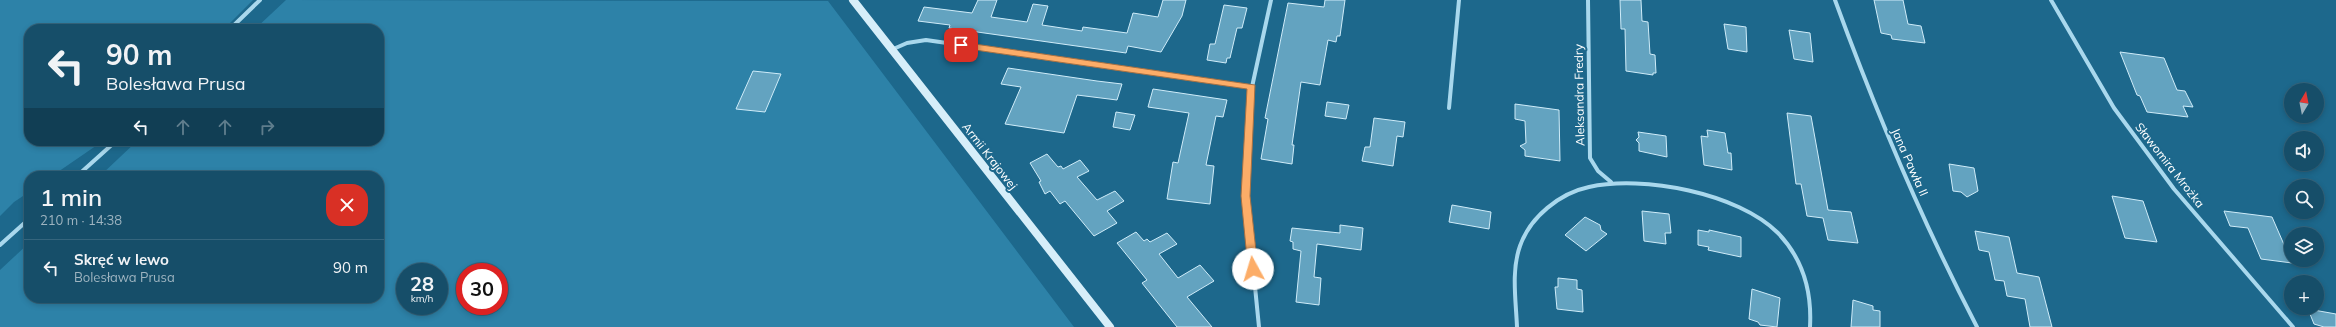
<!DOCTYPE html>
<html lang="pl">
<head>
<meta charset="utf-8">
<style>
	:root { --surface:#164e69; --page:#1f556f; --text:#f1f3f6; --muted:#9eb4c0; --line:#35657d }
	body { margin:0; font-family:Mulish,sans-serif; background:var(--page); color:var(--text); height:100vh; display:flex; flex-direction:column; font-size:15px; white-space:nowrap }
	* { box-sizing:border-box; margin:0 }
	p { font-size:13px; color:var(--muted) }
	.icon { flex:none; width:22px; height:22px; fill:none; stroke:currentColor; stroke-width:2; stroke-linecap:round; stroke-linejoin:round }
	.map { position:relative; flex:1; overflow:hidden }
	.details { position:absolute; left:24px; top:171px; width:360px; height:132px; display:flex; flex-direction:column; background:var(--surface); border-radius:16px; box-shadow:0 2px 6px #0003,0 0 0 1px var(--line) }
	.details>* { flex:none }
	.banner { position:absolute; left:24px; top:24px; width:360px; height:122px; border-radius:16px; box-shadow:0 2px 6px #0003,0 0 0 1px var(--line); background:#164e69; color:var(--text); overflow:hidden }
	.needle { width:26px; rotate:10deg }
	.buttons { position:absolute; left:2284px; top:83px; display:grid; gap:8px }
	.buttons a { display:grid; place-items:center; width:40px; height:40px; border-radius:50%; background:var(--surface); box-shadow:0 2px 6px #0003,0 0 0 1px var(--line); font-size:20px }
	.speed { position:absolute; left:396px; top:263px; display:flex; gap:8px; font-size:20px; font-weight:700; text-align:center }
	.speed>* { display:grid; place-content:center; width:52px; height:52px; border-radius:50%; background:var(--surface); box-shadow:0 2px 6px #0003,0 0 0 1px var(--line); line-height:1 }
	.speed small { font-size:10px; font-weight:400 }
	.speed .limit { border:6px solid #d22; background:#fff; color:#111 }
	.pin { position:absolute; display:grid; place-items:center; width:34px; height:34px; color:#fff; margin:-17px; border-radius:8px; box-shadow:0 2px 6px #0006 }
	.me { position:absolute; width:44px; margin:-22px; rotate:354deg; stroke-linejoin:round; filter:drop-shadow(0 0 3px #0008) }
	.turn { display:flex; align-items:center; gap:14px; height:84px; padding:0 16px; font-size:18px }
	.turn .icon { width:52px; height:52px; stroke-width:2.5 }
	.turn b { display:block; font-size:28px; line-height:34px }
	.lanes { display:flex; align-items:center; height:38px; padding:0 16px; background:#0003; justify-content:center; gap:20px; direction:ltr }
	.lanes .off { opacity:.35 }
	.round { display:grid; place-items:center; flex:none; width:42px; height:42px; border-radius:16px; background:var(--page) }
	.overview { display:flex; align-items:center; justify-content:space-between; height:68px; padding:0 16px }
	h1 { font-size:24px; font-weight:600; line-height:30px }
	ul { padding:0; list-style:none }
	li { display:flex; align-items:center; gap:12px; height:56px; padding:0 16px; border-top:1px solid var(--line) }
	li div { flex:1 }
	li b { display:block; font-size:15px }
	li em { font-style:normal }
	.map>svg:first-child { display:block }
	.green { fill:#2d82a8; fill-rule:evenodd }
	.building { fill:#63a3c0; stroke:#cfecf9 }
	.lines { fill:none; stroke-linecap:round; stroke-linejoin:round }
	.street { stroke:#a9d8ed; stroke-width:4 }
	.secondary { stroke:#d6eef9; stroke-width:8 }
	.route { fill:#fcad68; stroke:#a47044 }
	.labels { text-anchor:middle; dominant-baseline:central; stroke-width:4; stroke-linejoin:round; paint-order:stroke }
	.street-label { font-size:12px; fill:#fff; stroke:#1d688c }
</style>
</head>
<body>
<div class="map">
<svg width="2336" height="327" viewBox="0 0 2336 327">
	<rect width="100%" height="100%" fill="#1d688c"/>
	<!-- green -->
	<g class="green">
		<path d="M 0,0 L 253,0 L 224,29 L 29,29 L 29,141 L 103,141 L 52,176 L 29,176 L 29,192 L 14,202 L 0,216 Z"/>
		<path d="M 286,0 L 828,1 L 1074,327 L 0,327 L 0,270 L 29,243 L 29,298 L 379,298 L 379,176 L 100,176 L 137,141 L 379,141 L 379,29 L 255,29 ZM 405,272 L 439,272 L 439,306 L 405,306 ZM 465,272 L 499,272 L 499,306 L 465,306 Z"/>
	</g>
	<!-- building -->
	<g class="building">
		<path d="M 978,0 L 997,0 L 991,17 L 1027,22 L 1033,4 L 1048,6 L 1042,25 L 1082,31 L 1083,27 L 1127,33 L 1133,13 L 1158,17 L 1163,0 L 1186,0 L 1182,16 L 1161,52 L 1128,46 L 1126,53 L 949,28 L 950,25 L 918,21 L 924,7 L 972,13 Z"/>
		<path d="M 1325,0 L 1345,0 L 1340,36 L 1337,36 L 1336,42 L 1328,40 L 1320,85 L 1301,82 L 1292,145 L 1294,145 L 1292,164 L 1261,159 L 1268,119 L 1265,118 L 1288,3 L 1324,7 Z"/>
		<path d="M 1620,0 L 1641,0 L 1642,21 L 1648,22 L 1650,54 L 1655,55 L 1656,73 L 1653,73 L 1653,75 L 1626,71 L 1625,29 L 1621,29 Z"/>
		<path d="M 1874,0 L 1903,0 L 1908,24 L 1921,26 L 1925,43 L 1892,39 L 1891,35 L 1881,33 Z"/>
		<path d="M 1224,5 L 1247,8 L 1242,28 L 1237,28 L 1230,58 L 1227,58 L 1226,63 L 1207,60 L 1210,44 L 1215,44 Z"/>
		<path d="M 1724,24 L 1746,27 L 1747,52 L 1728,49 Z"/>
		<path d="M 1789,30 L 1810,33 L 1813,62 L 1794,59 Z"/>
		<path d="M 2120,52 L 2164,58 L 2177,90 L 2185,91 L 2193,107 L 2183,106 L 2188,117 L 2147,112 L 2140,96 L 2137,95 Z"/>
		<path d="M 1008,68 L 1097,81 L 1122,84 L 1117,100 L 1077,95 L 1064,133 L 1005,124 L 1021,87 L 1001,84 Z"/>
		<path d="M 753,71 L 781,74 L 765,112 L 736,109 Z"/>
		<path d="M 1153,89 L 1227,100 L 1223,117 L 1216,116 L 1206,165 L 1214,166 L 1210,204 L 1167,199 L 1173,162 L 1178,163 L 1189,113 L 1148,107 Z"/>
		<path d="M 1327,102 L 1349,105 L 1346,119 L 1325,116 Z"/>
		<path d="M 1515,104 L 1559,110 L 1560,161 L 1525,156 L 1525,150 L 1520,146 L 1526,143 L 1525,121 L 1515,119 Z"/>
		<path d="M 1116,112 L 1135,115 L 1130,130 L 1113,127 Z"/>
		<path d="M 1787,113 L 1811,116 L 1828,210 L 1851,212 L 1858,243 L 1828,240 L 1823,218 L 1807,216 L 1801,184 L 1796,184 Z"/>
		<path d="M 1374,118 L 1405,122 L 1403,137 L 1397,136 L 1393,166 L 1362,161 L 1365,147 L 1370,147 Z"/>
		<path d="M 1707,130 L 1725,133 L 1728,153 L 1731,153 L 1732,170 L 1704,165 L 1701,136 L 1708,137 Z"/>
		<path d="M 1638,132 L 1666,136 L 1667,157 L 1639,151 L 1639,143 L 1636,140 L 1639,137 Z"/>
		<path d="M 1047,154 L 1058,167 L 1061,166 L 1063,169 L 1080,160 L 1089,171 L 1077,177 L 1097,200 L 1115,191 L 1124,201 L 1107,211 L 1117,223 L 1094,236 L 1065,201 L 1060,204 L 1050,191 L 1045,194 L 1039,182 L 1041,181 L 1030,163 Z"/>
		<path d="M 1949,164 L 1974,168 L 1978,191 L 1967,197 L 1961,192 L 1953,191 Z"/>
		<path d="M 2112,196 L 2143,201 L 2157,242 L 2125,238 Z"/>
		<path d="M 1452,205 L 1491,212 L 1489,229 L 1449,222 Z"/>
		<path d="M 1642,211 L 1669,214 L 1671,233 L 1665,233 L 1666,244 L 1644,241 Z"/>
		<path d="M 2224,211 L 2272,217 L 2292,263 L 2261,259 L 2248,228 L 2230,226 Z"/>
		<path d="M 1585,217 L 1600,225 L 1601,230 L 1607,234 L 1586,251 L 1565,235 Z"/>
		<path d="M 1340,225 L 1363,228 L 1361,250 L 1317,244 L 1314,277 L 1321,278 L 1319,305 L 1296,302 L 1301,251 L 1293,249 L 1293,242 L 1290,241 L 1292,228 L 1340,233 Z"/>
		<path d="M 1698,230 L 1709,232 L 1709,230 L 1741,237 L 1741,257 L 1708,250 L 1709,247 L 1698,245 Z"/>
		<path d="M 1975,231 L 2009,237 L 2017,273 L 2039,277 L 2052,327 L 2030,327 L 2025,299 L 2007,296 L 2004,281 L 1995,280 L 1989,252 L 1979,250 Z"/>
		<path d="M 1136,232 L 1144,241 L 1147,239 L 1150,242 L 1167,233 L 1177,244 L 1159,254 L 1178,278 L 1200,265 L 1214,281 L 1187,297 L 1212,327 L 1177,327 L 1142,283 L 1147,280 L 1117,243 Z"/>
		<path d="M 1558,278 L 1577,280 L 1577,289 L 1582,290 L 1583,312 L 1557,309 L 1555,287 L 1558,287 Z"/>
		<path d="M 1752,289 L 1780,298 L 1777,327 L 1760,325 L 1758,322 L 1749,319 Z"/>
		<path d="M 1853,300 L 1873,306 L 1873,310 L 1880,311 L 1880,327 L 1851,327 Z"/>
		<path d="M 2308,309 L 2336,314 L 2336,327 L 2324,327 L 2314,324 Z"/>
	</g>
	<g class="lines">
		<!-- street -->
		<g class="street">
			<path d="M 1588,0 L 1590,158 L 1598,171 L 1611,182"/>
			<path d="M 1835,0 C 1876,112 1922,221 1977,327"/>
			<path d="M 2051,0 L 2114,108 L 2174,189 L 2293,327"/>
			<path d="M 230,29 L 260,0"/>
			<path d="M 891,50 L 907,43 L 926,40 L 1252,87"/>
			<path d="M 1449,108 L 1459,0"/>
			<path d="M 77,176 L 116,141"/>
			<path d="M 0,245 L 29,219"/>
			<path d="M 1259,327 L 1246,196 L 1252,87 L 1271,0"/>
			<path d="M 1517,327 C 1516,301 1511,271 1520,246 C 1530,217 1560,193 1589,187 C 1643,175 1738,193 1778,233 C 1803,259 1812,291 1810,327"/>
		</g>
		<!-- secondary -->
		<path class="secondary" d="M 853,0 L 1110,327"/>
	</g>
	<!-- route -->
	<path class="route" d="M 961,42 L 1255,85 L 1250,196 L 1258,269 L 1256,272 L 1253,273 L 1248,269 L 1241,196 L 1247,89 L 961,48 L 957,45 Z"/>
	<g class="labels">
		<!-- street labels -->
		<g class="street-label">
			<text transform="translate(1579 95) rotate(-91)">Aleksandra Fredry</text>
			<text transform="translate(990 156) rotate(52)">Armii Krajowej</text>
			<text transform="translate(1910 162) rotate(66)">Jana Pawła II</text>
			<text transform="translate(2170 165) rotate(52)">Sławomira Mrożka</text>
		</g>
	</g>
</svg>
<div class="buttons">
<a><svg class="needle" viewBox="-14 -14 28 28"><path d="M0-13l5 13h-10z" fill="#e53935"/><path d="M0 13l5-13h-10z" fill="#9eb4c0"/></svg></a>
<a><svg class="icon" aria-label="sound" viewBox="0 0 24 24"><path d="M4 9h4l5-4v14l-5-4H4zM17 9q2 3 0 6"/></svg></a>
<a><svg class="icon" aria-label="search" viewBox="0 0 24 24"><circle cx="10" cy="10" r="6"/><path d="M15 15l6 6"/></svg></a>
<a><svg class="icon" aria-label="layers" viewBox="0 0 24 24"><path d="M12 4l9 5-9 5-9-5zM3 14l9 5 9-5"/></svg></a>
<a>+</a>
</div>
<div class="speed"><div>28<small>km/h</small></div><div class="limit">30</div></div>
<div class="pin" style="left:961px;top:45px;background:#d93025"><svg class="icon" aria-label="arrive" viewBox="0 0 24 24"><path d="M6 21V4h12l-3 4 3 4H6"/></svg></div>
<svg class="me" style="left:1253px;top:269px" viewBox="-20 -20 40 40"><circle r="19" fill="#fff"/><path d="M0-13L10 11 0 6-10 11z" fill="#fcad68"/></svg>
<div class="banner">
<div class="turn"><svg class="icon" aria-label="left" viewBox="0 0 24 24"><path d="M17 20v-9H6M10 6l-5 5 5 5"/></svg><div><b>90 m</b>Bolesława Prusa</div></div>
<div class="lanes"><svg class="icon" aria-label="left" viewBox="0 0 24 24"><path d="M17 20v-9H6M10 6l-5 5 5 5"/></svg><svg class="icon off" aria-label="ahead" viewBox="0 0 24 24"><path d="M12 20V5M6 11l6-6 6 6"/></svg><svg class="icon off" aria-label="ahead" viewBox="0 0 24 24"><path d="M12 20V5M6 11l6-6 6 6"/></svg><svg class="icon off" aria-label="right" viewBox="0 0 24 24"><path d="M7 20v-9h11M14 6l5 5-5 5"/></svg></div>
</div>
<section class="details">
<div class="overview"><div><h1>1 min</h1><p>210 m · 14:38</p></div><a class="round" style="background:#d93025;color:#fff"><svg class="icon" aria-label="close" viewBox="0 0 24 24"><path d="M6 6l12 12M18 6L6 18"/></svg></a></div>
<ul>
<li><svg class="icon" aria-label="left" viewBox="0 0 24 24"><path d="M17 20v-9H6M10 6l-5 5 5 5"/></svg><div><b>Skręć w lewo</b><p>Bolesława Prusa</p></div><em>90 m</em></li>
</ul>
</section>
</div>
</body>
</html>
